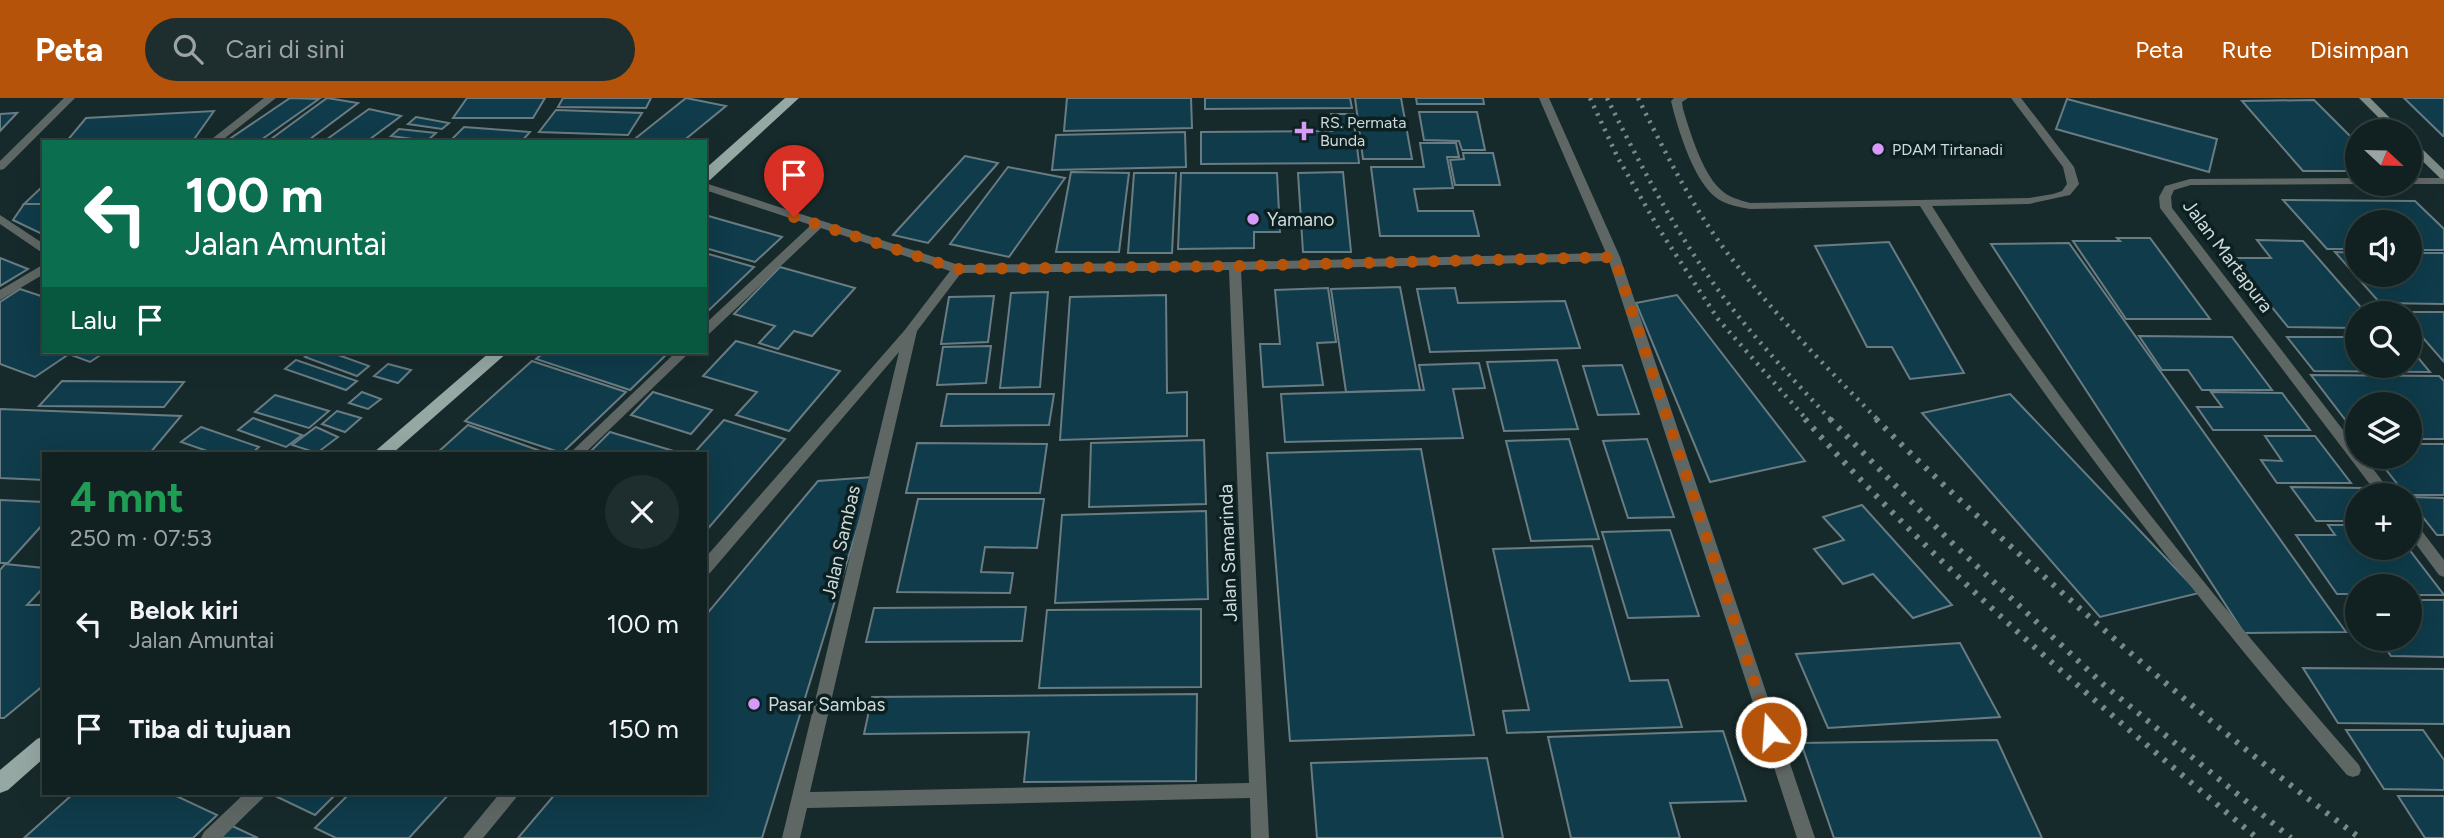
<!DOCTYPE html>
<html lang="id">
<head>
<meta charset="utf-8">
<style>
	:root { --surface:#112020; --page:#1e2d2d; --text:#f1f3f6; --muted:#9ca3a5; --line:#303e3e; --accent:#b45309 }
	body { margin:0; font-family:Figtree,sans-serif; background:var(--page); color:var(--text); height:100vh; display:flex; flex-direction:column; font-size:26px; white-space:nowrap }
	* { box-sizing:border-box; margin:0 }
	p { font-size:23px; color:var(--muted) }
	.icon { flex:none; width:38px; height:38px; fill:none; stroke:currentColor; stroke-width:2; stroke-linecap:round; stroke-linejoin:round }
	.map { position:relative; flex:1; overflow:hidden }
	.details { position:absolute; left:42px; top:354px; width:665px; height:343px; display:flex; flex-direction:column; background:var(--surface); border-radius:0px; box-shadow:0 7px 28px #0002,0 0 0 2px var(--line) }
	.details>* { flex:none }
	.guide { position:absolute; left:42px; top:42px; width:665px; height:214px; border-radius:0px; box-shadow:0 7px 28px #0002,0 0 0 2px var(--line); background:#0b6e4f; color:#fff; overflow:hidden }
	.needle { width:46px; rotate:112deg }
	.controls { position:absolute; left:2345px; top:21px; display:grid; gap:14px }
	.controls a { display:grid; place-items:center; width:77px; height:77px; border-radius:50%; background:var(--surface); box-shadow:0 7px 28px #0002,0 0 0 2px var(--line); font-size:35px }
	.pin { position:absolute; display:grid; place-items:center; width:60px; height:60px; color:#fff; margin:-72px -30px; border-radius:50% 50% 50% 0; rotate:-45deg; box-shadow:0 0 7px #0007 }
	.pin .icon { rotate:45deg }
	.me { position:absolute; width:77px; margin:-38px; rotate:342deg; stroke-linejoin:round; filter:drop-shadow(0 0 5px #0008) }
	.turn { display:flex; align-items:center; gap:24px; height:147px; padding:0 28px; font-size:32px }
	.turn .icon { width:91px; height:91px; stroke-width:2.5 }
	.turn b { display:block; font-size:49px; line-height:60px }
	.then { display:flex; align-items:center; height:66px; padding:0 28px; background:#0003; gap:14px; font-size:26px }
	.round { display:grid; place-items:center; flex:none; width:74px; height:74px; border-radius:37px; background:var(--page) }
	.head { display:flex; align-items:center; justify-content:space-between; height:119px; padding:0 28px }
	h1 { font-size:42px; font-weight:700; line-height:52px; color:#1e9e55 }
	ul { padding:0; list-style:none }
	li { display:flex; align-items:center; gap:21px; height:105px; padding:0 28px }
	li div { flex:1 }
	li b { display:block; font-size:26px }
	li em { font-style:normal }
	header { display:flex; align-items:center; gap:42px; box-sizing:border-box; height:98px; padding:0 35px; background:var(--accent); color:#fff }
	header strong { font-size:33px }
	nav { display:flex; gap:38px; margin-inline-start:auto; font-size:24px }
	.search { width:490px; height:63px; background:var(--page); display:flex; align-items:center; gap:18px; box-sizing:border-box; padding:0 24px; border-radius:38px; color:var(--muted); font-size:26px }
	.map>svg:first-child { display:block }
	.building { fill:#0f3b4a; stroke:#697c83; stroke-width:2 }
	.lines { fill:none; stroke-linecap:round; stroke-linejoin:round }
	.service { fill:#5f6765; fill-rule:evenodd }
	.minor { fill:#5f6765; fill-rule:evenodd }
	.secondary { fill:#7e8c88; fill-rule:evenodd }
	.primary { fill:#96a8a4; fill-rule:evenodd }
	.rail-far1 { stroke:#798889; stroke-width:4.5; stroke-dasharray:2.5 6; stroke-linecap:butt }
	.rail { stroke:#798889; stroke-width:6; stroke-dasharray:3.5 8; stroke-linecap:butt }
	.route { stroke:#b45309; stroke-width:12; stroke-dasharray:0 21.6 }
	.poi-dot { fill:#d89af8; stroke:#0d2021; stroke-width:2.5 }
	.labels { text-anchor:middle; dominant-baseline:central; stroke-width:7; stroke-linejoin:round; paint-order:stroke }
	.far-poi-label { font-size:16px; fill:#ced9da; stroke:#0d2021; text-anchor:start }
	.poi-label { font-size:19px; fill:#ced9da; stroke:#0d2021; text-anchor:start }
	.street-label { font-size:19px; fill:#ced9da; stroke:#0d2021 }
</style>
</head>
<body>
<header>
<strong>Peta</strong>
<div class="search"><svg class="icon" aria-label="search" viewBox="0 0 24 24"><circle cx="10" cy="10" r="6"/><path d="M15 15l6 6"/></svg>Cari di sini</div>
<nav><a>Peta</a><a>Rute</a><a>Disimpan</a></nav>
</header>
<div class="map">
<svg width="2444" height="740" viewBox="0 0 2444 740">
	<rect width="100%" height="100%" fill="#172a2b"/>
	<!-- building -->
	<g class="building">
		<path d="M 290,0 L 319,1 L 258,44 L 225,44 Z"/>
		<path d="M 327,0 L 358,5 L 306,44 L 267,44 Z"/>
		<path d="M 467,0 L 545,0 L 533,20 L 453,20 Z"/>
		<path d="M 563,0 L 651,0 L 646,10 L 558,9 Z"/>
		<path d="M 686,0 L 726,8 L 682,44 L 631,44 Z"/>
		<path d="M 1067,0 L 1191,0 L 1192,30 L 1064,33 Z"/>
		<path d="M 1205,0 L 1350,0 L 1352,10 L 1205,11 Z"/>
		<path d="M 1355,0 L 1401,0 L 1412,61 L 1363,61 Z"/>
		<path d="M 1416,0 L 1483,0 L 1484,6 L 1417,6 Z"/>
		<path d="M 2404,0 L 2444,0 L 2444,38 L 2443,38 Z"/>
		<path d="M 2067,1 L 2217,41 L 2209,74 L 2056,31 Z"/>
		<path d="M 2314,2 L 2357,45 L 2357,73 L 2303,73 L 2242,3 Z"/>
		<path d="M 369,11 L 401,18 L 366,44 L 323,44 Z"/>
		<path d="M 556,12 L 642,15 L 628,37 L 539,34 Z"/>
		<path d="M 214,13 L 192,44 L 66,44 L 86,20 Z"/>
		<path d="M 1419,14 L 1477,14 L 1485,52 L 1462,52 L 1459,43 L 1424,42 Z"/>
		<path d="M 17,15 L 0,33 L 0,16 Z"/>
		<path d="M 1331,16 L 1353,16 L 1359,65 L 1201,66 L 1201,34 L 1333,33 Z"/>
		<path d="M 416,19 L 449,25 L 442,31 L 408,26 Z"/>
		<path d="M 464,29 L 530,34 L 521,44 L 450,43 Z"/>
		<path d="M 399,31 L 436,35 L 427,43 L 391,38 Z"/>
		<path d="M 1185,34 L 1186,69 L 1052,72 L 1056,37 Z"/>
		<path d="M 1420,45 L 1456,45 L 1459,59 L 1447,59 L 1453,90 L 1414,91 L 1418,113 L 1473,113 L 1479,138 L 1380,138 L 1371,69 L 1424,69 Z"/>
		<path d="M 1463,55 L 1493,55 L 1500,87 L 1455,87 L 1450,62 L 1464,61 Z"/>
		<path d="M 965,58 L 998,65 L 928,145 L 893,137 Z"/>
		<path d="M 1008,69 L 1065,80 L 1009,159 L 950,146 Z"/>
		<path d="M 1071,74 L 1129,75 L 1119,154 L 1056,154 Z"/>
		<path d="M 1343,74 L 1351,154 L 1303,154 L 1298,75 Z"/>
		<path d="M 1134,75 L 1176,75 L 1172,155 L 1128,155 Z"/>
		<path d="M 1181,75 L 1277,75 L 1280,134 L 1254,134 L 1254,150 L 1178,151 Z"/>
		<path d="M 44,87 L 44,106 L 24,106 Z"/>
		<path d="M 2283,102 L 2415,103 L 2444,131 L 2444,152 L 2410,152 L 2410,124 L 2357,124 L 2357,151 L 2327,151 Z"/>
		<path d="M 24,106 L 44,106 L 44,137 L 13,122 Z"/>
		<path d="M 705,117 L 782,139 L 755,164 L 705,150 Z"/>
		<path d="M 2117,140 L 2150,140 L 2210,221 L 2126,221 L 2073,143 L 2120,143 Z"/>
		<path d="M 2257,142 L 2303,143 L 2366,215 L 2357,215 L 2357,230 L 2288,229 L 2232,160 L 2271,160 Z"/>
		<path d="M 1889,144 L 1964,275 L 1910,281 L 1892,249 L 1867,249 L 1815,148 Z"/>
		<path d="M 2069,145 L 2346,534 L 2244,535 L 1991,146 Z"/>
		<path d="M 2335,154 L 2357,155 L 2357,177 L 2410,177 L 2410,155 L 2444,155 L 2444,206 L 2380,205 Z"/>
		<path d="M 705,155 L 754,169 L 705,216 Z"/>
		<path d="M 0,160 L 28,171 L 0,188 Z"/>
		<path d="M 780,169 L 855,190 L 812,238 L 794,233 L 778,251 L 759,245 L 775,228 L 734,216 Z"/>
		<path d="M 1400,189 L 1420,292 L 1346,294 L 1331,191 Z"/>
		<path d="M 1328,190 L 1336,244 L 1317,245 L 1323,287 L 1263,289 L 1260,246 L 1280,246 L 1275,192 Z"/>
		<path d="M 1455,190 L 1458,205 L 1565,203 L 1580,250 L 1430,254 L 1417,191 Z"/>
		<path d="M 20,191 L 44,199 L 44,254 L 72,254 L 35,279 L 0,266 L 0,204 Z"/>
		<path d="M 1048,194 L 1040,289 L 1000,290 L 1011,195 Z"/>
		<path d="M 1166,197 L 1167,295 L 1187,294 L 1187,338 L 1060,342 L 1070,199 Z"/>
		<path d="M 1677,197 L 1805,363 L 1710,384 L 1636,205 Z"/>
		<path d="M 994,198 L 988,244 L 941,246 L 949,199 Z"/>
		<path d="M 2399,214 L 2444,214 L 2444,264 L 2410,225 L 2410,215 Z"/>
		<path d="M 2139,238 L 2232,239 L 2272,292 L 2202,292 L 2188,272 L 2162,272 Z"/>
		<path d="M 2287,239 L 2357,239 L 2357,268 L 2410,268 L 2410,250 L 2430,274 L 2314,273 Z"/>
		<path d="M 736,243 L 840,273 L 789,333 L 736,317 L 757,294 L 703,278 Z"/>
		<path d="M 991,248 L 986,285 L 937,287 L 943,249 Z"/>
		<path d="M 80,254 L 105,254 L 90,264 L 74,258 Z"/>
		<path d="M 313,254 L 330,254 L 369,268 L 357,278 L 305,259 Z"/>
		<path d="M 545,254 L 665,254 L 668,255 L 630,292 L 536,261 Z"/>
		<path d="M 296,262 L 357,283 L 346,292 L 285,271 Z"/>
		<path d="M 1557,262 L 1578,331 L 1504,333 L 1487,264 Z"/>
		<path d="M 532,263 L 626,294 L 562,355 L 465,323 Z"/>
		<path d="M 1479,265 L 1485,290 L 1453,291 L 1463,340 L 1285,344 L 1281,296 L 1424,292 L 1419,267 Z"/>
		<path d="M 388,266 L 411,272 L 398,285 L 374,278 Z"/>
		<path d="M 1622,267 L 1639,316 L 1598,317 L 1583,268 Z"/>
		<path d="M 2311,277 L 2439,278 L 2444,283 L 2444,341 L 2410,341 L 2410,306 L 2357,306 L 2357,337 Z"/>
		<path d="M 62,283 L 184,284 L 164,309 L 39,308 Z"/>
		<path d="M 362,294 L 381,301 L 368,311 L 349,305 Z"/>
		<path d="M 653,294 L 712,312 L 691,336 L 631,317 Z"/>
		<path d="M 2211,294 L 2282,295 L 2310,332 L 2213,332 L 2197,309 L 2222,309 Z"/>
		<path d="M 947,296 L 1054,296 L 1049,327 L 941,328 Z"/>
		<path d="M 2010,296 L 2199,495 L 2100,519 L 1922,315 Z"/>
		<path d="M 275,297 L 329,313 L 309,330 L 255,314 Z"/>
		<path d="M 0,311 L 181,318 L 150,355 L 44,355 L 44,382 L 0,380 Z"/>
		<path d="M 337,313 L 361,320 L 345,334 L 322,326 Z"/>
		<path d="M 253,320 L 302,337 L 286,349 L 238,332 Z"/>
		<path d="M 724,322 L 785,341 L 705,434 L 705,355 L 694,355 Z"/>
		<path d="M 468,327 L 546,355 L 437,355 Z"/>
		<path d="M 201,329 L 259,349 L 252,355 L 213,355 L 181,344 Z"/>
		<path d="M 316,329 L 338,339 L 317,355 L 292,347 Z"/>
		<path d="M 610,334 L 677,354 L 589,355 Z"/>
		<path d="M 2265,338 L 2315,338 L 2351,385 L 2277,385 L 2261,362 L 2282,363 Z"/>
		<path d="M 1569,341 L 1599,441 L 1531,443 L 1506,343 Z"/>
		<path d="M 1647,341 L 1674,419 L 1628,420 L 1603,343 Z"/>
		<path d="M 1204,342 L 1206,406 L 1089,409 L 1091,345 Z"/>
		<path d="M 917,345 L 1047,346 L 1040,395 L 906,395 Z"/>
		<path d="M 2410,346 L 2444,346 L 2444,397 L 2406,397 L 2376,359 L 2410,359 Z"/>
		<path d="M 1421,351 L 1474,637 L 1290,643 L 1267,355 Z"/>
		<path d="M 873,379 L 762,740 L 518,740 L 556,695 L 705,695 L 705,518 L 818,383 Z"/>
		<path d="M 2291,389 L 2363,390 L 2369,397 L 2357,397 L 2357,423 L 2316,423 Z"/>
		<path d="M 2410,399 L 2444,400 L 2444,437 L 2437,437 L 2410,403 Z"/>
		<path d="M 918,401 L 1044,401 L 1037,450 L 985,449 L 981,474 L 1013,475 L 1010,495 L 897,494 Z"/>
		<path d="M 0,402 L 44,404 L 44,425 L 8,465 L 0,465 Z"/>
		<path d="M 1862,407 L 1952,507 L 1913,520 L 1873,476 L 1843,486 L 1814,451 L 1844,442 L 1823,419 Z"/>
		<path d="M 1206,413 L 1208,501 L 1055,505 L 1062,417 Z"/>
		<path d="M 2328,427 L 2357,427 L 2357,450 L 2408,450 L 2444,497 L 2410,497 L 2410,488 L 2357,488 L 2357,496 L 2337,496 L 2296,437 L 2335,437 Z"/>
		<path d="M 1670,432 L 1699,518 L 1628,520 L 1602,434 Z"/>
		<path d="M 1592,448 L 1630,583 L 1668,582 L 1682,629 L 1507,635 L 1503,613 L 1529,612 L 1493,451 Z"/>
		<path d="M 5,466 L 44,470 L 44,489 L 27,507 L 44,507 L 44,587 L 4,620 L 0,620 L 0,472 Z"/>
		<path d="M 2410,502 L 2444,502 L 2444,559 L 2391,558 L 2379,541 L 2410,541 Z"/>
		<path d="M 1026,509 L 1022,543 L 866,544 L 874,510 Z"/>
		<path d="M 1201,511 L 1201,589 L 1039,590 L 1047,512 Z"/>
		<path d="M 1960,545 L 2000,619 L 1828,630 L 1796,556 Z"/>
		<path d="M 2303,570 L 2444,571 L 2444,626 L 2338,625 Z"/>
		<path d="M 1197,596 L 1196,683 L 1024,684 L 1029,634 L 864,636 L 872,599 Z"/>
		<path d="M 2346,632 L 2423,632 L 2444,662 L 2444,692 L 2384,691 Z"/>
		<path d="M 1723,633 L 1746,703 L 1670,705 L 1680,740 L 1571,740 L 1548,639 Z"/>
		<path d="M 1997,642 L 2042,740 L 1834,740 L 1801,645 Z"/>
		<path d="M 1487,660 L 1503,740 L 1317,740 L 1311,665 Z"/>
		<path d="M 74,695 L 170,695 L 217,717 L 193,740 L 24,740 Z"/>
		<path d="M 269,695 L 337,695 L 315,717 Z"/>
		<path d="M 350,695 L 450,695 L 409,740 L 336,740 L 315,730 Z"/>
		<path d="M 2398,698 L 2444,698 L 2444,740 L 2425,740 Z"/>
		<path d="M 230,727 L 258,740 L 217,740 Z"/>
	</g>
	<g class="lines">
		<!-- service -->
		<g class="service">
			<path d="M 264,0 L 276,0 L 220,44 L 208,44 Z"/>
			<path d="M 1674,0 L 1688,0 L 1682,4 L 1683,11 C 1690,34 1702,74 1720,91 C 1728,99 1739,102 1750,105 L 2029,100 L 2053,96 L 2062,93 L 2067,86 L 2063,69 L 2011,0 L 2021,0 L 2074,69 L 2079,86 L 2070,97 L 2029,106 L 1932,108 C 1953,141 1973,174 1995,206 C 2105,368 2230,519 2359,667 L 2361,672 L 2359,677 L 2353,679 L 2347,677 C 2220,529 2099,377 1989,216 C 1965,181 1943,144 1920,108 L 1750,111 C 1739,109 1727,107 1718,101 C 1695,86 1680,37 1673,11 L 1671,3 Z"/>
		</g>
		<!-- minor -->
		<g class="minor">
			<path d="M 64,0 L 75,0 L 4,71 L 0,72 L 0,63 Z"/>
			<path d="M 1539,0 L 1549,0 L 1620,159 L 1815,740 L 1797,740 L 1609,163 L 1241,172 L 1269,740 L 1251,740 L 1250,700 L 807,710 L 800,740 L 782,740 L 899,254 L 710,475 L 705,477 L 705,460 L 904,233 L 950,173 L 821,130 L 709,236 L 705,237 L 705,226 L 811,127 L 705,92 L 705,85 L 959,167 L 1235,164 L 1606,155 ZM 1229,172 L 1249,685 L 810,694 L 917,233 L 961,175 Z"/>
			<path d="M 2357,80 L 2357,86 L 2359,86 L 2357,86 L 2191,87 L 2174,92 L 2171,99 L 2172,110 L 2357,350 L 2357,359 L 2364,359 L 2393,397 L 2378,397 L 2160,110 L 2159,99 L 2165,88 L 2190,81 Z"/>
			<path d="M 2410,80 L 2444,80 L 2444,86 L 2408,86 L 2410,86 Z"/>
			<path d="M 0,117 L 44,146 L 44,156 L 0,126 Z"/>
			<path d="M 44,166 L 44,176 L 0,202 L 0,192 Z"/>
			<path d="M 676,254 L 690,254 L 585,355 L 570,355 Z"/>
			<path d="M 2410,423 L 2415,424 L 2444,462 L 2444,479 L 2439,477 L 2410,438 Z"/>
			<path d="M 245,695 L 266,695 L 263,700 L 222,740 L 201,740 L 204,734 Z"/>
			<path d="M 500,695 L 520,695 L 483,740 L 463,740 Z"/>
		</g>
		<!-- secondary -->
		<g class="secondary">
			<path d="M 2359,0 L 2370,0 L 2403,33 L 2392,33 Z"/>
			<path d="M 2410,42 L 2414,43 L 2444,72 L 2444,81 L 2440,80 L 2410,51 Z"/>
		</g>
		<!-- primary -->
		<g class="primary">
			<path d="M 785,0 L 799,0 L 710,82 L 705,83 L 705,71 Z"/>
			<path d="M 490,254 L 508,254 L 393,355 L 373,355 Z"/>
			<path d="M 44,638 L 44,660 L 8,692 L 0,695 L 0,672 L 37,641 Z"/>
		</g>
		<!-- rail-far1 -->
		<g class="rail-far1">
			<path d="M 1590,0 L 1618,60 L 1659,131 L 1718,221 L 1807,322"/>
			<path d="M 1607,0 C 1644,75 1686,154 1739,219 C 1768,255 1800,289 1831,322"/>
			<path d="M 1638,0 C 1664,52 1690,105 1725,152 C 1771,213 1825,268 1878,322"/>
		</g>
		<!-- rail -->
		<g class="rail">
			<path d="M 1805,321 C 1940,474 2101,609 2257,740"/>
			<path d="M 1830,321 L 1949,442 L 2104,587 L 2291,740"/>
			<path d="M 1876,321 C 1934,380 1996,435 2058,491 C 2155,578 2255,662 2360,740"/>
		</g>
	</g>
	<g class="lines">
		<!-- route -->
		<path class="route" d="M 794,119 L 958,171 L 1235,168 L 1614,159 L 1771,634"/>
	</g>
	<!-- markers -->
	<g class="poi-dot">
		<path d="M1300.5 22.5h7v7h7v7h-7v7h-7v-7h-7v-7h7z"/>
		<circle cx="1878" cy="51" r="7"/>
		<circle cx="1253" cy="121" r="7"/>
		<circle cx="754" cy="606" r="7"/>
	</g>
	<g class="labels">
		<!-- far-poi labels -->
		<g class="far-poi-label">
			<text x="1320" y="24">RS. Permata<tspan x="1320" dy="18">Bunda</tspan></text>
			<text x="1892" y="51">PDAM Tirtanadi</text>
		</g>
		<!-- poi labels -->
		<g class="poi-label">
			<text x="1267" y="121">Yamano</text>
			<text x="768" y="606">Pasar Sambas</text>
		</g>
		<!-- street labels -->
		<g class="street-label">
			<text transform="translate(2228 158) rotate(53)">Jalan Martapura</text>
			<text transform="translate(841 444) rotate(-77)">Jalan Sambas</text>
			<text transform="translate(1228 455) rotate(-92)">Jalan Samarinda</text>
		</g>
	</g>
</svg>
<div class="controls">
<a><svg class="needle" viewBox="-14 -14 28 28"><path d="M0-13l5 13h-10z" fill="#e53935"/><path d="M0 13l5-13h-10z" fill="#9ca3a5"/></svg></a>
<a><svg class="icon" aria-label="sound" viewBox="0 0 24 24"><path d="M4 9h4l5-4v14l-5-4H4zM17 9q2 3 0 6"/></svg></a>
<a><svg class="icon" aria-label="search" viewBox="0 0 24 24"><circle cx="10" cy="10" r="6"/><path d="M15 15l6 6"/></svg></a>
<a><svg class="icon" aria-label="layers" viewBox="0 0 24 24"><path d="M12 4l9 5-9 5-9-5zM3 14l9 5 9-5"/></svg></a>
<a>+</a>
<a>−</a>
</div>
<div class="pin" style="left:794px;top:119px;background:#d93025"><svg class="icon" aria-label="arrive" viewBox="0 0 24 24"><path d="M6 21V4h12l-3 4 3 4H6"/></svg></div>
<svg class="me" style="left:1771px;top:634px" viewBox="-20 -20 40 40"><circle r="17" fill="#b45309" stroke="#fff" stroke-width="3"/><path d="M0-11L8 9 0 5-8 9z" fill="#fff"/></svg>
<div class="guide">
<div class="turn"><svg class="icon" aria-label="left" viewBox="0 0 24 24"><path d="M17 20v-9H6M10 6l-5 5 5 5"/></svg><div><b>100 m</b>Jalan Amuntai</div></div>
<div class="then">Lalu<svg class="icon" aria-label="arrive" viewBox="0 0 24 24"><path d="M6 21V4h12l-3 4 3 4H6"/></svg></div>
</div>
<section class="details">
<div class="head"><div><h1>4 mnt</h1><p>250 m · 07:53</p></div><a class="round"><svg class="icon" aria-label="close" viewBox="0 0 24 24"><path d="M6 6l12 12M18 6L6 18"/></svg></a></div>
<ul>
<li><svg class="icon" aria-label="left" viewBox="0 0 24 24"><path d="M17 20v-9H6M10 6l-5 5 5 5"/></svg><div><b>Belok kiri</b><p>Jalan Amuntai</p></div><em>100 m</em></li>
<li><svg class="icon" aria-label="arrive" viewBox="0 0 24 24"><path d="M6 21V4h12l-3 4 3 4H6"/></svg><div><b>Tiba di tujuan</b></div><em>150 m</em></li>
</ul>
</section>
</div>
</body>
</html>
